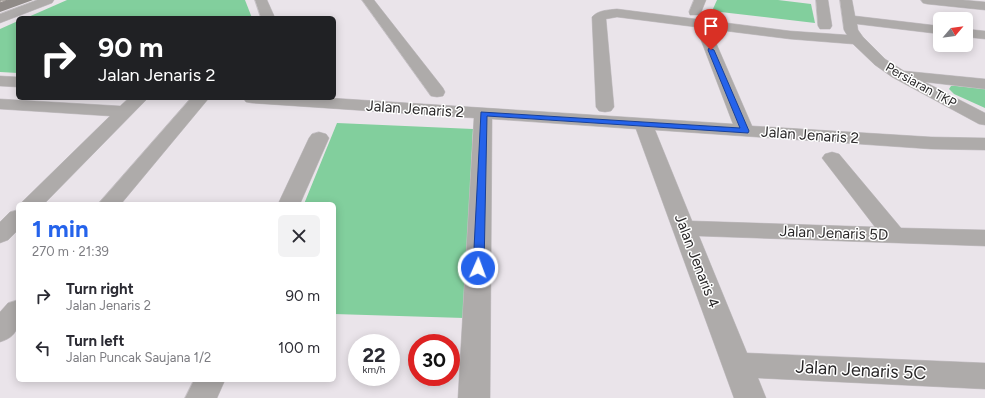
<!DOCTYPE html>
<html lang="en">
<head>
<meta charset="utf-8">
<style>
	:root { --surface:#fff; --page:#f2f2f3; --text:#2b2b33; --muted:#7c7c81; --accent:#2563eb }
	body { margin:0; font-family:Figtree,sans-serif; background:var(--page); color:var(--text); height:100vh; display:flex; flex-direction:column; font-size:15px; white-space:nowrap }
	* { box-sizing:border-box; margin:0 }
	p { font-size:13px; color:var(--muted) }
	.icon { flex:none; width:22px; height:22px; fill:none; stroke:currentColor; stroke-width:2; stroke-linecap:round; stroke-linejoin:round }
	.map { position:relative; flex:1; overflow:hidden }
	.sheet { position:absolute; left:16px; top:202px; width:320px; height:180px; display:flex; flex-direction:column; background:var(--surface); border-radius:6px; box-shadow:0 2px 10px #0003 }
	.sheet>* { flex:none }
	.hud { position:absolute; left:16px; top:16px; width:320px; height:84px; border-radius:6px; box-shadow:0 2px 10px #0003; background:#202124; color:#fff; overflow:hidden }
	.needle { width:26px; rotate:61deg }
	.controls { position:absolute; left:933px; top:12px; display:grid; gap:8px }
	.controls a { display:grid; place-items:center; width:40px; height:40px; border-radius:6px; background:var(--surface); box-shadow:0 2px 10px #0003; font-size:20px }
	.speed { position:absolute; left:348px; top:334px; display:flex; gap:8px; font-size:20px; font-weight:700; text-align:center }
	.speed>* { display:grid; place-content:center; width:52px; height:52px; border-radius:50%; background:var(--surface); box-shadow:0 2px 10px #0003; line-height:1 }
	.speed small { font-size:10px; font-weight:400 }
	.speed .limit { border:6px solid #d22; background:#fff; color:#111 }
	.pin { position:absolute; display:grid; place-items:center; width:34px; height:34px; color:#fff; margin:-41px -17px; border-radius:50% 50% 50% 0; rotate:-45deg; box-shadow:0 0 4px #0007 }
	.pin .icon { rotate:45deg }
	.me { position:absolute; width:44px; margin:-22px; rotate:2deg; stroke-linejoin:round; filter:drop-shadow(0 0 3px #0008) }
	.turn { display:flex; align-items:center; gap:14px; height:84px; padding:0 16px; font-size:18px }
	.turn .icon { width:52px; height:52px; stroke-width:2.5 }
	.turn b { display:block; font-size:28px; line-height:34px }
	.round { display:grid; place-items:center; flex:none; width:42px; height:42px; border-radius:6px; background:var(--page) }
	.head { display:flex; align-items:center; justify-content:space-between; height:68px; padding:0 16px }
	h1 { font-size:24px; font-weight:700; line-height:30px; color:var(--accent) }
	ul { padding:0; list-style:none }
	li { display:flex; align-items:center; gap:12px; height:52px; padding:0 16px }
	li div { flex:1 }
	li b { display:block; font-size:15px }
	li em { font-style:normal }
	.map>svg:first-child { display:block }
	.green { fill:#82cf9d }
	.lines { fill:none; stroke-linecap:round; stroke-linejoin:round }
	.minor-casing { stroke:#c7c2c7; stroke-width:1 }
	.minor { fill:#aeabaa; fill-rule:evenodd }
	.shaded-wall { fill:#908b88 }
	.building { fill:#cdc7c3; stroke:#908b88 }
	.route { fill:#2563eb; stroke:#184099 }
	.labels { text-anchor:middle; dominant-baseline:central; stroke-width:3; stroke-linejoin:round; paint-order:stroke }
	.far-street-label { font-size:13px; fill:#292728; stroke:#fff }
	.street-label { font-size:15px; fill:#292728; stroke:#fff }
	.near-street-label { font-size:18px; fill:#292728; stroke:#fff }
</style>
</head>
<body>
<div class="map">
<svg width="985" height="398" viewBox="0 0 985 398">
	<rect width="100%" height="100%" fill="#eae4ea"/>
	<!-- green -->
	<g class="green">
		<path d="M 67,0 L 245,0 L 252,18 L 26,18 Z"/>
		<path d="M 717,0 L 778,0 L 811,4 L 815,23 L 712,11 Z"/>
		<path d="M 18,21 L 18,73 L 0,72 L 0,29 Z"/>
		<path d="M 951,86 L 957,86 L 985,89 L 985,108 L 954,94 L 949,89 Z"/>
		<path d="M 337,123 L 473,129 L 464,318 L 334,314 L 334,204 L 304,204 Z"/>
	</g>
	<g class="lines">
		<defs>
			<g id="minor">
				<path d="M 37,0 L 54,0 L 52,3 L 0,23 L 0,14 Z"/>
				<path d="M 255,0 L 267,0 L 275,18 L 261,18 Z"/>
				<path d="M 362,0 L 374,0 L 443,88 L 445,92 L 443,96 L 437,97 L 431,96 Z"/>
				<path d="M 694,0 L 706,0 L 700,15 L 690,15 L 689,12 Z"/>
				<path d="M 816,0 L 828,0 L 832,26 L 830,29 L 820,29 L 818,26 Z"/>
				<path d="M 840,0 L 852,0 L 855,16 L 940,26 L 940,34 L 857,24 L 858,30 L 863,37 L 885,59 L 904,71 L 985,79 L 985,89 L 925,82 L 985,113 L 985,125 L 979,124 L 892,77 L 875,65 L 853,44 L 790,39 L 710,29 L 752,126 L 931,137 L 985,138 L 985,150 L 931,149 L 655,130 L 692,221 L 875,227 L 822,158 L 825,154 L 832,152 L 839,154 L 901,228 L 985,230 L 985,246 L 699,236 L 747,353 L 985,363 L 985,389 L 758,378 L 766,398 L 734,398 L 636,129 L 492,119 L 490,398 L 458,398 L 474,118 L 252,103 L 246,102 L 243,98 L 330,98 L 733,124 L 696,27 L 617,17 L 606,19 L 614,107 L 611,111 L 605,112 L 599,111 L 596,107 L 592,17 C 598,10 608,10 617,9 L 790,31 L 847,35 L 844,30 Z"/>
				<path d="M 921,0 L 963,0 L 985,2 L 985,10 L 927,4 L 923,3 Z"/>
				<path d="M 966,29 L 985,31 L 985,39 L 966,37 Z"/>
				<path d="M 0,76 L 18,77 L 18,87 L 0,86 Z"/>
				<path d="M 129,98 L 148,98 L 44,204 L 20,204 L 110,116 L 0,109 L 0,99 L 120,106 Z"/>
				<path d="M 191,98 L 209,98 L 121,204 L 98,204 Z"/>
				<path d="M 319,132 L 326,134 L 329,138 L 300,204 L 278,204 L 309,138 L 312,134 Z"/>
				<path d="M 18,210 L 18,230 L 8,240 L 0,243 L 0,222 L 10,212 Z"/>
				<path d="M 18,300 C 18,320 23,335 0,342 L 0,312 L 8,303 Z"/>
				<path d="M 194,380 L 225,380 L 217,398 L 185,398 Z"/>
			</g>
		</defs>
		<!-- minor casing -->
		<use href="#minor" class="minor-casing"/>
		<!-- minor -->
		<use href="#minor" class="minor"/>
	</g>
	<!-- shaded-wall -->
	<path class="shaded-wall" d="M 8,0 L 33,0 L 0,12 L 0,3 Z"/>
	<!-- building -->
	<path class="building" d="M 0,0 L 8,0 L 0,3 Z"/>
	<!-- route -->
	<path class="route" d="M 709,48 L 714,50 L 749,131 L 748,133 L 487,116 L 484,268 L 482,271 L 475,271 L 473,268 L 481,112 L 740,128 L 708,50 Z"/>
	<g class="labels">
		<!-- far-street labels -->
		<g class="far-street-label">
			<text transform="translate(921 85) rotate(29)">Persiaran TKP</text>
		</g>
		<!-- street labels -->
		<g class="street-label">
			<text transform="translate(415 109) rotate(4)">Jalan Jenaris 2</text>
			<text transform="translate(810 135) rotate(4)">Jalan Jenaris 2</text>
			<text transform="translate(834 233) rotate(2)">Jalan Jenaris 5D</text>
			<text transform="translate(697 261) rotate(69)">Jalan Jenaris 4</text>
		</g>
		<!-- near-street labels -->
		<g class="near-street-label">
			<text transform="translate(861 370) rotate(3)">Jalan Jenaris 5C</text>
		</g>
	</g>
</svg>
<div class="controls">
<a><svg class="needle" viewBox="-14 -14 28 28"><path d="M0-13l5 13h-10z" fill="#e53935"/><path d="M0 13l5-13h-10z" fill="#7c7c81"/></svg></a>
</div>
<div class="speed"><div>22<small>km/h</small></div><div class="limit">30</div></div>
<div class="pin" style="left:711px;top:50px;background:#d93025"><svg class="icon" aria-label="arrive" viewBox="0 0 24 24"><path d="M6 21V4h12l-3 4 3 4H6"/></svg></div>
<svg class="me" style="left:478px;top:268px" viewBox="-20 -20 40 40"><circle r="17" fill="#2563eb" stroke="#fff" stroke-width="3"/><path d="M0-11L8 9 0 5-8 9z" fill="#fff"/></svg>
<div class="hud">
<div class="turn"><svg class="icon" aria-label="right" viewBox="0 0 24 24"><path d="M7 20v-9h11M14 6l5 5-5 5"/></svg><div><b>90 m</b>Jalan Jenaris 2</div></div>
</div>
<section class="sheet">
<div class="head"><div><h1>1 min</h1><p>270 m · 21:39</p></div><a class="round"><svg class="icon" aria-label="close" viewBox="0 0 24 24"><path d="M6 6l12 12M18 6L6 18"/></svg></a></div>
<ul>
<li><svg class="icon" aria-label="right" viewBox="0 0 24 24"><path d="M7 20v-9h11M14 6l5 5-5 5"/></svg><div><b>Turn right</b><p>Jalan Jenaris 2</p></div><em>90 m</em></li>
<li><svg class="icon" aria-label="left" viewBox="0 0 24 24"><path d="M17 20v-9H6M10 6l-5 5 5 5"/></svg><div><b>Turn left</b><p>Jalan Puncak Saujana 1/2</p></div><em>100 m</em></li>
</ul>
</section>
</div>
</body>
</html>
